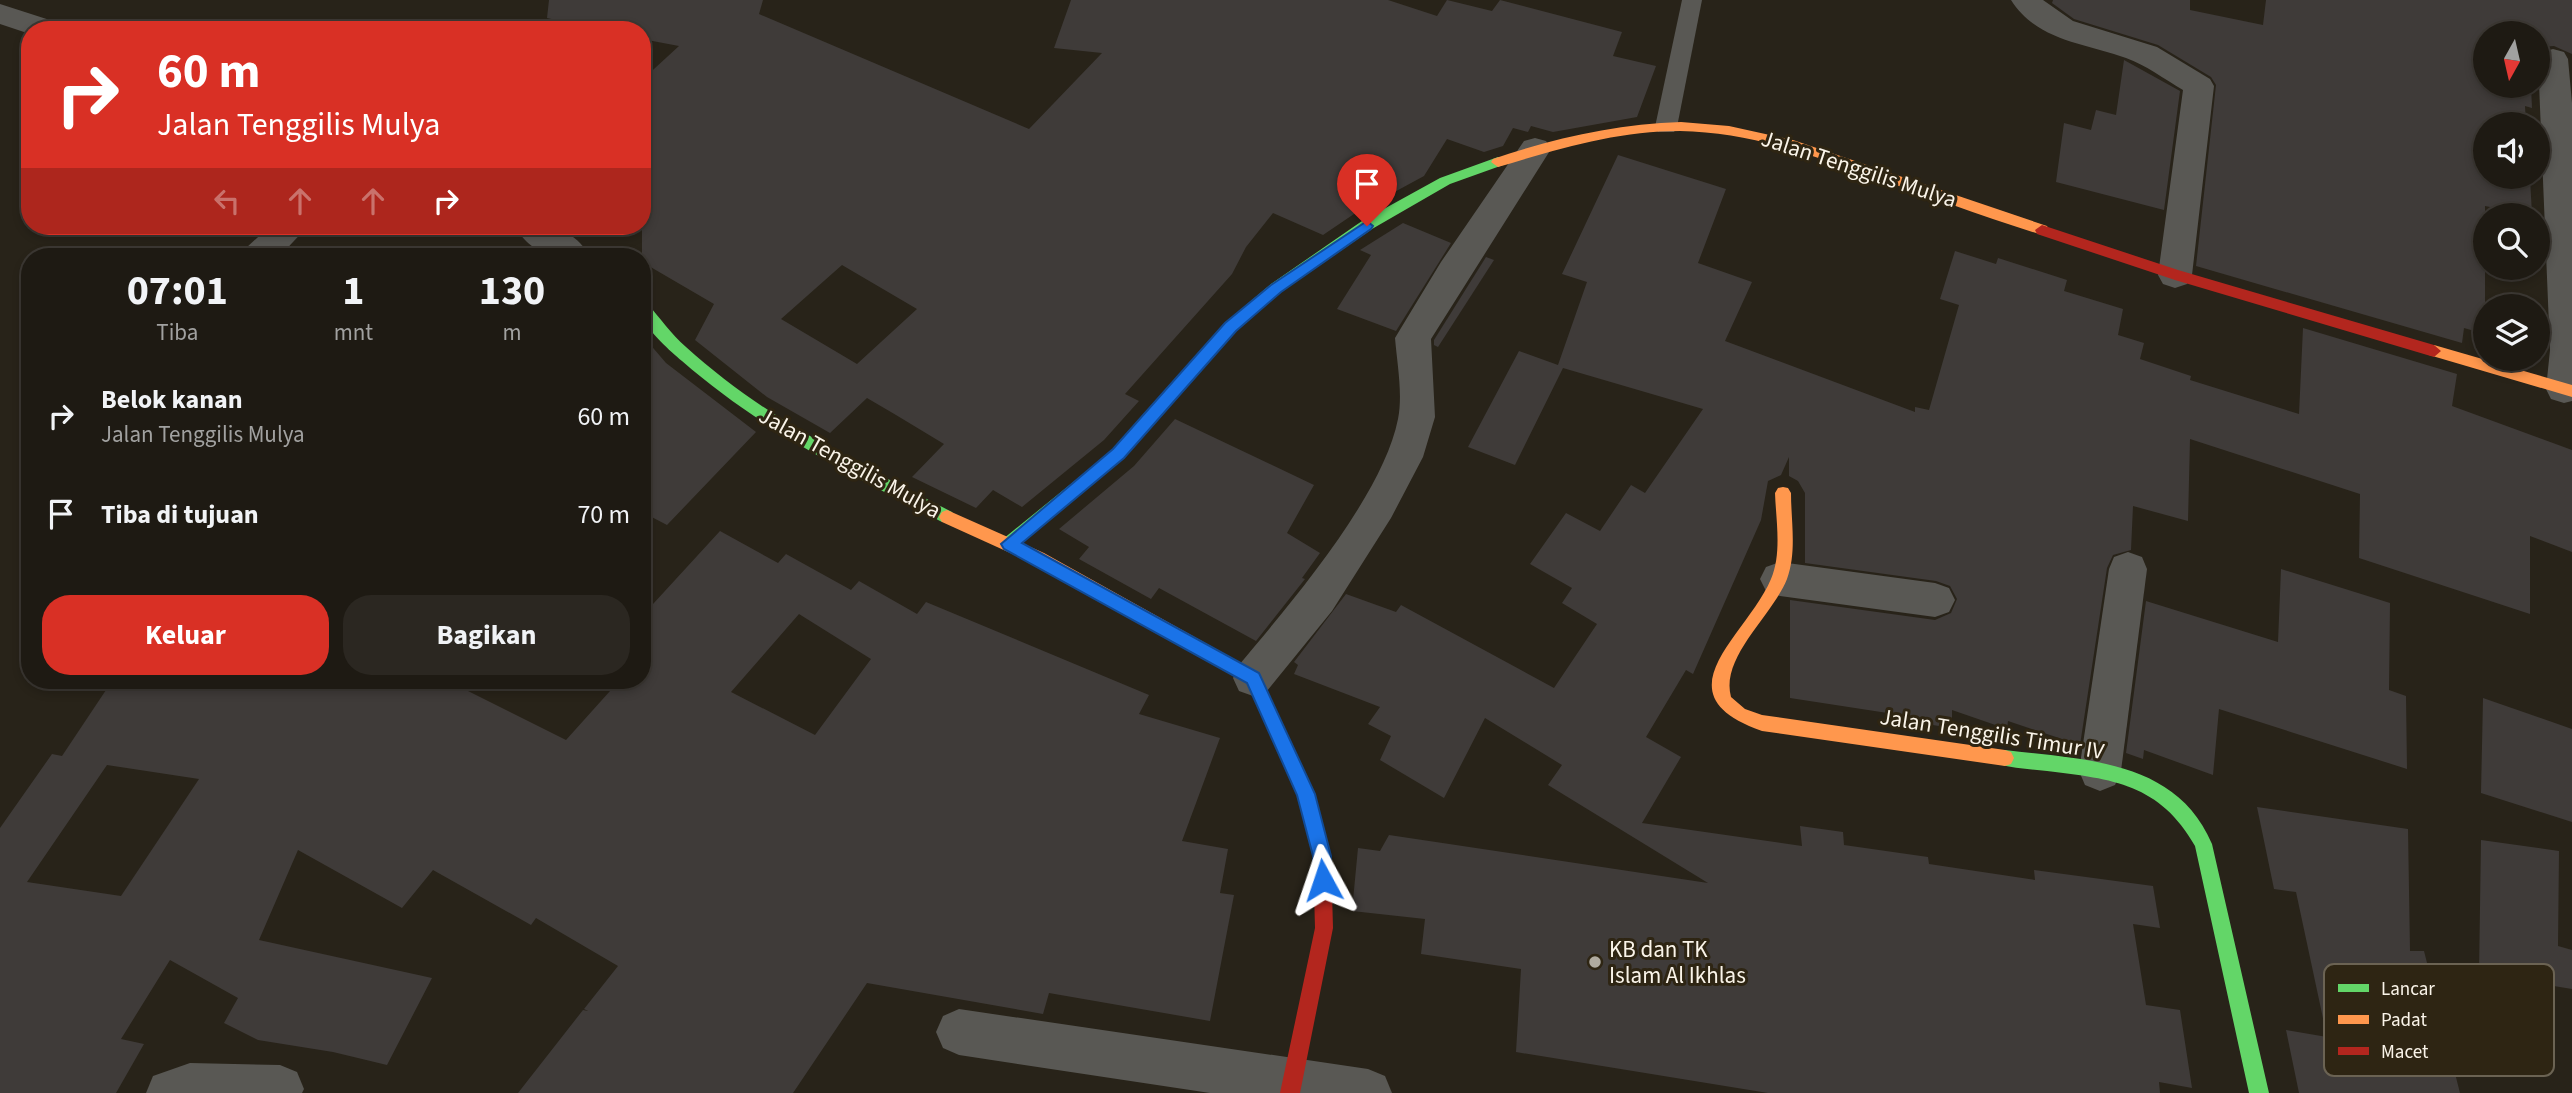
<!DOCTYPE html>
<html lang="id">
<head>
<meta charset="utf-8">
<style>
	:root { --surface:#1e1a13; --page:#2b2721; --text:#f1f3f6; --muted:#a1a1a0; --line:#3c3833; --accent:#d93025 }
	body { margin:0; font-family:"Source Sans 3",sans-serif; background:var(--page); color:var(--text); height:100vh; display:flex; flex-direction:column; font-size:26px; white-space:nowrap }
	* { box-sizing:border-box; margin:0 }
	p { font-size:23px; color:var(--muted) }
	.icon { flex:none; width:38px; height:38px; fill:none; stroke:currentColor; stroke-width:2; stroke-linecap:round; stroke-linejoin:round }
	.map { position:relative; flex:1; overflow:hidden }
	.drawer { position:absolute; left:21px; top:248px; width:630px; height:441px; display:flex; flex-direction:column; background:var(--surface); border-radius:28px; box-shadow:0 4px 10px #0003,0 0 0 2px var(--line) }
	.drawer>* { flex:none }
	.top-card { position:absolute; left:21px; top:21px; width:630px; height:214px; border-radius:28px; box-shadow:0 4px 10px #0003,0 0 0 2px var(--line); background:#d93025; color:#fff; overflow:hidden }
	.needle { width:46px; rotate:188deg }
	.tools { position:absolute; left:2473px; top:21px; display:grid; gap:14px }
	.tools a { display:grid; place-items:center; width:77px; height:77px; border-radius:50%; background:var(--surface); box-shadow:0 4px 10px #0003,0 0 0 2px var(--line); font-size:35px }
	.pin { position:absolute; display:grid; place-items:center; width:60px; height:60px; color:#fff; margin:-72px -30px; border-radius:50% 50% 50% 0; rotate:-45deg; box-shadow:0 0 7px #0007 }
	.pin .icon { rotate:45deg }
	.me { position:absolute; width:77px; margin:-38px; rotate:355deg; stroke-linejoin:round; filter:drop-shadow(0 0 5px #0008) }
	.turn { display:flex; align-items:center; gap:24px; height:147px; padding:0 21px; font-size:32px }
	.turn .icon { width:91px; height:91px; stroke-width:2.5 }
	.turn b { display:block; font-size:49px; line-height:60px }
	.lanes { display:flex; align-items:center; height:66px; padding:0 21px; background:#0003; justify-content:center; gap:35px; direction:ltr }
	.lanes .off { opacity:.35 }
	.eta { display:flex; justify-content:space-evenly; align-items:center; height:119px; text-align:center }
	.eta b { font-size:42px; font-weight:700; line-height:49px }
	.action { display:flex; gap:14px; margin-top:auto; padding:14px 21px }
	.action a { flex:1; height:80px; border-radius:28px; background:var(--accent); color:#fff; font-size:28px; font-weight:700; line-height:80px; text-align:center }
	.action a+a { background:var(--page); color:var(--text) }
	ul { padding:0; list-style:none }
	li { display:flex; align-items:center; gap:21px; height:98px; padding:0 21px }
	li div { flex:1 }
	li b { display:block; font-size:26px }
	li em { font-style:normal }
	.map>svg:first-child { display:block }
	.building { fill:#3f3b39; fill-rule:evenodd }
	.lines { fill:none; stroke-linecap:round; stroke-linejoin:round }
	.lane { fill:#595854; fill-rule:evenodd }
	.street { fill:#595854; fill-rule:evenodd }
	.fast { fill:#63d668; fill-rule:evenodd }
	.slow { fill:#ff974d; fill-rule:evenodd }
	.jam { fill:#b3261e; fill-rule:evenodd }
	.route { fill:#1a73e8; stroke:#114b97; stroke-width:2 }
	.poi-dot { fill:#b0aba0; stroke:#2e2513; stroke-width:2.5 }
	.labels { text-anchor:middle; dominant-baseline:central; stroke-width:6; stroke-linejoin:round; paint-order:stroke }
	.street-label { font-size:23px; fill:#faf4e9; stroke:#2e2513 }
	.poi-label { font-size:23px; fill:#faf4e9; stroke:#2e2513; text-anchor:start }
	.key { fill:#2e2513; stroke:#6b6353; stroke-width:2 }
	.key-label { font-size:19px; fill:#faf4e9 }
</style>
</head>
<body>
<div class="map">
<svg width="2572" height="1093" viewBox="0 0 2572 1093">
	<rect width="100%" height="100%" fill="#282319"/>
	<!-- building -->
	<g class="building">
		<path d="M 549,0 L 763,0 L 759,14 L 1029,129 L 1102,53 L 1054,48 L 1071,0 L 1388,0 L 1437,16 L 1447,0 L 1492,11 L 1500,0 L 1622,32 L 1613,56 L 1656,66 L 1637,117 L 1553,132 L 1531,126 L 1528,132 L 1513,128 L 1503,146 L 1484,152 L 1447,139 L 1424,176 L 1354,214 L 1323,235 L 1273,213 L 1246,247 L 1232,274 L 1125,394 L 1139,401 L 1104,440 L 1022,507 L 993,490 L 976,508 L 912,477 L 944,444 L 896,415 L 867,398 L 830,433 L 767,397 L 695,340 L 714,304 L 642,262 L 642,80 L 679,46 L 642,39 L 642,30 L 601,30 L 547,18 ZM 842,265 L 917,309 L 857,364 L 781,319 Z"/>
		<path d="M 2053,0 L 2190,0 L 2190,10 L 2263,25 L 2266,0 L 2572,0 L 2572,54 L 2554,46 L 2538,47 L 2538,33 L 2485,33 L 2485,86 L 2531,86 L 2532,108 L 2525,106 L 2526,124 L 2485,124 L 2485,177 L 2530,177 L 2532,215 L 2485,206 L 2485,334 L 2464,328 L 2462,343 L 2196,266 L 2216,85 L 2211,77 L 2158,45 L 2074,19 L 2052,3 Z"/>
		<path d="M 2124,60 L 2180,91 L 2164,210 L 2056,182 L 2064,123 L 2091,130 L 2096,110 L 2116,115 Z"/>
		<path d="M 1618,155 L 1726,189 L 1698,263 L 1752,282 L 1725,341 L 1915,412 L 1915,407 L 1929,410 L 1959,305 L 1940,299 L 1955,251 L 1996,264 L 1998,258 L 2067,280 L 2064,291 L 2123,309 L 2118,335 L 2144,343 L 2140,359 L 2191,376 L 2190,380 L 2299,414 L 2303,328 L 2457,374 L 2452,406 L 2572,450 L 2572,552 L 2530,536 L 2530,614 L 2359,558 L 2360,494 L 2190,439 L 2188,521 L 2133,506 L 2131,550 L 2113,555 L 2107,568 L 2080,745 L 2008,721 L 2007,729 L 1952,710 L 1952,728 L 1907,721 L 1907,716 L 1790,698 L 1790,600 L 1935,620 L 1951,613 L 1957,599 L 1950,586 L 1936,581 L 1805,563 L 1805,493 L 1798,481 L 1789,476 L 1789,457 L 1781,475 L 1768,481 L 1761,520 L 1693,674 L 1686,670 L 1646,737 L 1681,757 L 1642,823 L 1802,846 L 1800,826 L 1843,832 L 1844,845 L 1928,857 L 1929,864 L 2035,880 L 2034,870 L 2153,886 L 2160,928 L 2133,924 L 2146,1005 L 2180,1010 L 2192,1088 L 2159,1082 L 2160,1093 L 1768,1093 L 1516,1052 L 1521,969 L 1421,954 L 1425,919 L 1352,911 L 1358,848 L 1380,851 L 1389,835 L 1708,883 L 1548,785 L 1562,765 L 1485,718 L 1444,798 L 1380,760 L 1391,736 L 1368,724 L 1380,707 L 1294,674 L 1298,665 L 1294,662 L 1346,594 L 1396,612 L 1401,605 L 1554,688 L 1597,624 L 1562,603 L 1572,588 L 1530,564 L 1566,513 L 1600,531 L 1631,485 L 1645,493 L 1703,409 L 1563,368 L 1515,465 L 1468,447 L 1519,351 L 1558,365 L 1587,282 L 1562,274 Z"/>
		<path d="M 1403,223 L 1451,243 L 1396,331 L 1337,309 L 1371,255 L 1360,250 Z"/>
		<path d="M 1486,257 L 1494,260 L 1438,347 L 1434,345 L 1434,340 Z"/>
		<path d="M 642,335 L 666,363 L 756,432 L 667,525 L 642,512 Z"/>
		<path d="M 1175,419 L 1314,485 L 1287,533 L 1320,553 L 1302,578 L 1305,579 L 1256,641 L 1159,588 L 1151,599 L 1079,559 L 1089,547 L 1059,529 L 1134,466 Z"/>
		<path d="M 720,531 L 778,563 L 786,554 L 851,590 L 859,581 L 917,614 L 926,602 L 1149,695 L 1139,714 L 1220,738 L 1182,841 L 1228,849 L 1220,893 L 1234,895 L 1210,1021 L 1049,993 L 1043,1014 L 867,983 L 793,1093 L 518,1093 L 583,1010 L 588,1011 L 584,1009 L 618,966 L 536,918 L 531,925 L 433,870 L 402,908 L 298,850 L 259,940 L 432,978 L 387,1065 L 333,1052 L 258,1040 L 224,1023 L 238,998 L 170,960 L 121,1039 L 144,1044 L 116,1093 L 0,1093 L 0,828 L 52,754 L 62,756 L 112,681 L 448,681 L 566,740 L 619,681 L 642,681 L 642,616 ZM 799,614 L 871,659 L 815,735 L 731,692 ZM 107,765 L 199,779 L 121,896 L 27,882 Z"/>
		<path d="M 2281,569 L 2390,603 L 2389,690 L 2406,696 L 2407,769 L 2219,709 L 2213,775 L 2144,750 L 2143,759 L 2126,753 L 2146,601 L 2278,642 Z"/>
		<path d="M 2483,698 L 2572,729 L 2572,822 L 2481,793 Z"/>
		<path d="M 2257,807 L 2408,829 L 2410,951 L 2424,951 L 2460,1093 L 2299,1093 L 2286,1030 L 2327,1037 L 2296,892 L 2274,889 Z"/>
		<path d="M 2481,840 L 2559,851 L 2558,946 L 2572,950 L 2572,989 L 2479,974 Z"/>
	</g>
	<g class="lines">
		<!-- lane -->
		<path class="lane" d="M 1682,0 L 1702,0 L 1677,127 L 1674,132 L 1658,132 L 1655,127 Z"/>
		<!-- street -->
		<g class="street">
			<path d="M 2011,0 L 2043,0 L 2073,21 L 2157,47 L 2210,79 L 2214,86 L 2192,275 L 2187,284 L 2175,288 L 2163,284 L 2158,275 L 2183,90 C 2164,79 2146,65 2126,58 C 2085,43 2037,41 2011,0 Z"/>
			<path d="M 0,4 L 59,23 L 63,30 L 30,30 L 30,34 L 0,24 Z"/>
			<path d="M 2553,49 L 2564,52 L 2568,59 L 2572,103 L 2572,401 L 2564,403 L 2551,399 L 2546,389 L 2550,350 L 2538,59 L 2542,52 Z"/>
			<path d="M 1535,138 L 1546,141 L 1551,149 L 1431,339 L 1435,417 L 1423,457 L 1391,518 L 1332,611 L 1267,691 L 1253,696 L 1239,691 L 1233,678 L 1239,665 C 1290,604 1383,496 1398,419 C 1403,394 1397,363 1395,338 L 1401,328 L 1441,262 L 1524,141 Z"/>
			<path d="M 270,226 L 308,226 L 279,257 L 241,257 L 246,248 Z"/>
			<path d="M 515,226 C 547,225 573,226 590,257 C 558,258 533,258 515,226 Z"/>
			<path d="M 2128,552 L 2142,557 L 2147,569 L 2121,771 L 2115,785 L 2100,791 L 2085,785 L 2079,771 L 2109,569 L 2114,557 Z"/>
			<path d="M 1780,562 L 1935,583 L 1949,588 L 1955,600 L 1949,612 L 1935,617 L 1780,596 L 1766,591 L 1760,579 L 1766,567 Z"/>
			<path d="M 959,1009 L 1368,1069 L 1385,1076 L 1392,1093 L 1210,1093 L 959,1055 L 943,1048 L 936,1032 L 943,1016 Z"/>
			<path d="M 190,1063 L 280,1065 L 297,1072 L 304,1089 L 302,1093 L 146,1093 L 153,1076 Z"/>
		</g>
		<!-- fast -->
		<g class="fast">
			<path d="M 1498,157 L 1503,159 L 1503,165 L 1450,184 L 1372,229 L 1281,292 L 1235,331 L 1124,457 L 1015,549 L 1009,551 L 1003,549 L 1001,544 L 1003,539 L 1114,449 L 1225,323 L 1271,284 L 1362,221 L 1440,178 Z"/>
			<path d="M 642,302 L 647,303 C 660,318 671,334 686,347 C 764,418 859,464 952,512 L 955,517 L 952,522 L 942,522 C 851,475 760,429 682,361 C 671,352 648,331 643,318 C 641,314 642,306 642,302 Z"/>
			<path d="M 2005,750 C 2084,760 2176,759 2212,844 L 2269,1093 L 2249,1093 L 2195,846 C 2160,784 2113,779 2047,771 C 2032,769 2014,769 1999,764 L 1996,758 L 1999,752 Z"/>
		</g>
		<!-- slow -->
		<g class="slow">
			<path d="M 1681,122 L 1729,126 L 1793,140 L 2047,226 L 2049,230 L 2042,235 C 1984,217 1928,196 1871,176 C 1809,154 1747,132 1680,131 C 1617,131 1558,149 1498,167 L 1491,162 L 1493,159 C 1555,138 1616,124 1681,122 Z"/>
			<path d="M 2434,345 L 2572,385 L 2572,397 L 2429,355 L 2427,351 Z"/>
			<path d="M 1783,487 L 1788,488 L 1791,493 C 1791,521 1797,552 1787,579 C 1773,615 1720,657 1731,697 L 1745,709 L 1762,715 L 2005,750 L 2011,752 L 2014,758 L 2011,764 L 2005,766 L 1762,731 C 1656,694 1747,636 1771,579 C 1782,553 1776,521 1775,493 L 1778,488 Z"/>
			<path d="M 947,510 L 1044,553 L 1259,673 L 1315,794 L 1319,810 L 1316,816 L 1310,818 L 1304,816 L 1297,794 L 1247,683 L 1032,563 L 942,522 L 939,517 L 942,512 Z"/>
		</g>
		<!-- jam -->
		<g class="jam">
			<path d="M 2042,225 L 2178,270 L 2434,345 L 2441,351 L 2434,357 L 2175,280 L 2037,234 L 2035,230 Z"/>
			<path d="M 1310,802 L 1316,804 L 1319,810 L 1331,856 L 1333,928 L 1300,1093 L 1280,1093 L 1315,928 L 1313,856 L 1301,810 L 1304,804 Z"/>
		</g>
	</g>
	<!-- route -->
	<path class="route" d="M 1367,221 L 1373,226 L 1371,229 L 1281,292 L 1236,331 L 1124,458 L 1022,543 L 1259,673 L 1315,794 L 1331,856 L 1329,887 L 1323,889 L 1316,887 L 1313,856 L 1297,795 L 1247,683 L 1004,549 L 1001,544 L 1113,449 L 1225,323 L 1271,285 Z"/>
	<!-- markers -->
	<circle class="poi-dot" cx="1595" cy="962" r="7"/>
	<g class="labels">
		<!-- street labels -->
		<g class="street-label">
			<text transform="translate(1859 169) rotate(18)">Jalan Tenggilis Mulya</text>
			<text transform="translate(850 463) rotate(29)">Jalan Tenggilis Mulya</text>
			<text transform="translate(1992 734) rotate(9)">Jalan Tenggilis Timur IV</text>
		</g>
		<!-- poi labels -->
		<g class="poi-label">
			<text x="1609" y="949">KB dan TK<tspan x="1609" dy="26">Islam Al Ikhlas</tspan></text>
		</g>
	</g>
	<!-- legend -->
	<rect x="2324" y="964" width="230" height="112" rx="10" class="key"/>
	<rect x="2338" y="984" width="31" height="8" fill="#63d668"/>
	<rect x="2338" y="1015" width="31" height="9" fill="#ff974d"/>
	<rect x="2338" y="1047" width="31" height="8" fill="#b3261e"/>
	<g class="key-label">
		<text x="2381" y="995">Lancar</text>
		<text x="2381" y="1026">Padat</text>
		<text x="2381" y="1058">Macet</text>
	</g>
</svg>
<div class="tools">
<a><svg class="needle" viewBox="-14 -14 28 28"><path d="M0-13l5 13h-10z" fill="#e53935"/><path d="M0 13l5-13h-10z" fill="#a1a1a0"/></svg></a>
<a><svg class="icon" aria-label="sound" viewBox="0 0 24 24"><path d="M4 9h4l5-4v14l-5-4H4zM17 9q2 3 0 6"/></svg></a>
<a><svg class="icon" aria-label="search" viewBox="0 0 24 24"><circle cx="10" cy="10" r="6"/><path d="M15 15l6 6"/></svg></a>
<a><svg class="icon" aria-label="layers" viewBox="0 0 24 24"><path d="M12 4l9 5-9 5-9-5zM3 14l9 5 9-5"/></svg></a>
</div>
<div class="pin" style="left:1367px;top:226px;background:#d93025"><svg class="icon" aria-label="arrive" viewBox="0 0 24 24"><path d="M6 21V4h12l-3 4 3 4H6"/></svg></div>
<svg class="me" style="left:1323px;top:880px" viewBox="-20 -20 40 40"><path d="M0-17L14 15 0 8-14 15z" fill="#1a73e8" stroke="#fff" stroke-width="4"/></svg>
<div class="top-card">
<div class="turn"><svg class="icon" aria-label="right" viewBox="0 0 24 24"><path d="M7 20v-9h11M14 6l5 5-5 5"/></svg><div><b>60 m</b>Jalan Tenggilis Mulya</div></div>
<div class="lanes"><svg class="icon off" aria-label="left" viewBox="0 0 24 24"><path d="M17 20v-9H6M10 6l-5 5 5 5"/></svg><svg class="icon off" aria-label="ahead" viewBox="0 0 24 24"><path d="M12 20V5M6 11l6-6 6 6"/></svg><svg class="icon off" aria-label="ahead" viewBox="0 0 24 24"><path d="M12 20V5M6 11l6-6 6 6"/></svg><svg class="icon" aria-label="right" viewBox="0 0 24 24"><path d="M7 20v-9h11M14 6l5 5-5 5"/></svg></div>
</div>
<section class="drawer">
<div class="eta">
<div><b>07:01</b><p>Tiba</p></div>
<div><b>1</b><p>mnt</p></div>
<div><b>130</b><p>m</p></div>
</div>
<ul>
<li><svg class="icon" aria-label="right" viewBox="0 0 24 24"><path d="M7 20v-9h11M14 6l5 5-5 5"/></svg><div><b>Belok kanan</b><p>Jalan Tenggilis Mulya</p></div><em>60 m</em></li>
<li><svg class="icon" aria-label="arrive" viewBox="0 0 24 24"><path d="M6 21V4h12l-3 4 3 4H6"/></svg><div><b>Tiba di tujuan</b></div><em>70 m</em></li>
</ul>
<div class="action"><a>Keluar</a><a>Bagikan</a></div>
</section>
</div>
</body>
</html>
